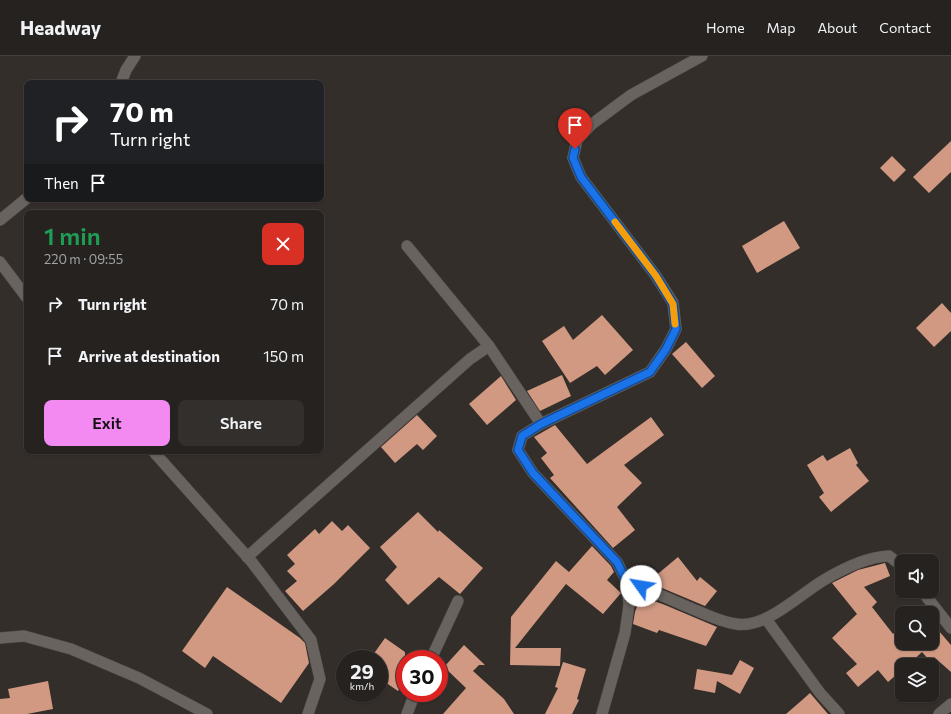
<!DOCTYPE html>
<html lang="en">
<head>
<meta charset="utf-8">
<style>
	:root { --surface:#262220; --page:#322f2d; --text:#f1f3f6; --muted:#a4a4a5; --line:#423f3e; --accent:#f38af2 }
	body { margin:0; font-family:Commissioner,sans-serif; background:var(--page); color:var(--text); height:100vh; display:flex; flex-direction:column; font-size:15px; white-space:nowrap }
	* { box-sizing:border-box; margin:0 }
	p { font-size:13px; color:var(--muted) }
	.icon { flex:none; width:22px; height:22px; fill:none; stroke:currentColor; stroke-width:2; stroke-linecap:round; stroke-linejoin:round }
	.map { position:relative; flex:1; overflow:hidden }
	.drawer { position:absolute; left:24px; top:154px; width:300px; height:244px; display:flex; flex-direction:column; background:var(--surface); border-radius:8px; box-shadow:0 1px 3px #0004,0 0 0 1px var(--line) }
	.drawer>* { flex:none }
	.hud { position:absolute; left:24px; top:24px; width:300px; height:122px; border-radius:8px; box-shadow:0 1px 3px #0004,0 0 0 1px var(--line); background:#202124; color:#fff; overflow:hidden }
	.tools { position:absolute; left:895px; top:498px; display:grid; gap:8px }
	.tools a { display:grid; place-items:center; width:44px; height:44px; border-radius:8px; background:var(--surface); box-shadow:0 1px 3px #0004,0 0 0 1px var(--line); font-size:20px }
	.speed { position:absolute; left:336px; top:594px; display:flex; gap:8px; font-size:20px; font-weight:700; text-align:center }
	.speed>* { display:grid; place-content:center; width:52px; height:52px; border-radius:50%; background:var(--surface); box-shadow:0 1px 3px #0004,0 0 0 1px var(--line); line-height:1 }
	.speed small { font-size:10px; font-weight:400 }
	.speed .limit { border:6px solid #d22; background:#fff; color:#111 }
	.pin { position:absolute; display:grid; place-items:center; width:34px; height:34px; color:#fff; margin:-41px -17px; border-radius:50% 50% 50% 0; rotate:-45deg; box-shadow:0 0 4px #0007 }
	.pin .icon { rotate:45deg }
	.me { position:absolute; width:44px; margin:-22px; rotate:302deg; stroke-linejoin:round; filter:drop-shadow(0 0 3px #0008) }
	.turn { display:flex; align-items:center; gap:14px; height:84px; padding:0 20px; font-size:18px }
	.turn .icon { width:52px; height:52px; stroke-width:2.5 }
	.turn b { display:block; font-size:28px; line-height:34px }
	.then { display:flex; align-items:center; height:38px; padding:0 20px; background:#0003; gap:8px; font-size:15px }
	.round { display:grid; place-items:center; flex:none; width:42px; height:42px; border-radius:8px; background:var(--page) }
	.overview { display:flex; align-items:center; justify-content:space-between; height:68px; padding:0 20px }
	h1 { font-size:24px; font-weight:600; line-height:30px; color:#1e9e55 }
	.cta { display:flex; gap:8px; margin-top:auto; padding:8px 20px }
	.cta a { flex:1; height:46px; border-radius:8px; background:var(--accent); color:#111; font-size:16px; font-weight:600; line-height:46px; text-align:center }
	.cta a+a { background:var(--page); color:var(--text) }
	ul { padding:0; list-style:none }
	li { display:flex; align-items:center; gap:12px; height:52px; padding:0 20px }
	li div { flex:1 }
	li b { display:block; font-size:15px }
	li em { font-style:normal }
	header { display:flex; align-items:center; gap:24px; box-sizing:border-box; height:56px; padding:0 20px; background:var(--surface); border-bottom:1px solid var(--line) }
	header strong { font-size:19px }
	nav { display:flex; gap:22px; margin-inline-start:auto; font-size:14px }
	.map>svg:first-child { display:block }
	.building { fill:#d19982 }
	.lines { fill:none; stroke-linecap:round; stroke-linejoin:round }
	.minor-casing { stroke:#4e4a47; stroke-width:12 }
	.tertiary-casing { stroke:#4e4a47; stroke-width:12 }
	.minor { stroke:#68635e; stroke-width:11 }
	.tertiary { stroke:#68635e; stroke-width:11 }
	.route-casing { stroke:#114b97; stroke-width:10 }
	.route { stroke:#1a73e8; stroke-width:7 }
	.slow { stroke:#f59e0b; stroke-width:7 }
</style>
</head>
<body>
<header>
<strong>Headway</strong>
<nav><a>Home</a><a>Map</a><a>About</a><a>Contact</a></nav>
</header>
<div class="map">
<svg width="951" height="658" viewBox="0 0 951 658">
	<rect width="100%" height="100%" fill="#332e2a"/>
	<!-- building -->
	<g class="building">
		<path d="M 951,85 L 951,116 L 929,137 L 913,121 Z"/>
		<path d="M 892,100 L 906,114 L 894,126 L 880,112 Z"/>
		<path d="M 784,165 L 800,192 L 757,217 L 742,190 Z"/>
		<path d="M 942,247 L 951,257 L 951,275 L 934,291 L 916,272 Z"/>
		<path d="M 602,259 L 633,294 L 605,319 L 597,310 L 570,327 L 542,285 L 564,270 L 573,284 Z"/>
		<path d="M 686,286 L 715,320 L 702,332 L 672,298 Z"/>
		<path d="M 562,319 L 571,340 L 540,355 L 527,335 Z"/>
		<path d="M 501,320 L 516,344 L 487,369 L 469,348 Z"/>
		<path d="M 417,359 L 437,380 L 423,394 L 417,388 L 395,407 L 381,391 Z"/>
		<path d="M 651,361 L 664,379 L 624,409 L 642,427 L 617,451 L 635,474 L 613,492 L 550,422 L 554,419 L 541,402 L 547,397 L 534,381 L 555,369 L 587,408 Z"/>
		<path d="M 850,392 L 858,407 L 856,409 L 869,425 L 831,456 L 819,441 L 824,437 L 807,409 L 823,399 L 827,405 Z"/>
		<path d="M 418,456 L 438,476 L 439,474 L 483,512 L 460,538 L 439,521 L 408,549 L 385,524 L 397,511 L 380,491 Z"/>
		<path d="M 332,465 L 342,475 L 348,469 L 370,492 L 334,528 L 303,555 L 285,535 L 297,525 L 287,515 L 295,508 L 287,499 L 315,473 L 319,478 Z"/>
		<path d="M 592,490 L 611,510 L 614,516 L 607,524 L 621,537 L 603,558 L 566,528 L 515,592 L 561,592 L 560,610 L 510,609 L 511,561 L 556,505 L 569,516 Z"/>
		<path d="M 678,501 L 697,525 L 700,521 L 717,535 L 705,550 L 662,532 L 653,522 Z"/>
		<path d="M 885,507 L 890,520 L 864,531 L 877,546 L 872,551 L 893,578 L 895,576 L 902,584 L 902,587 L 932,587 L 932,567 L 951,589 L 951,616 L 934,601 L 929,604 L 922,596 L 908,609 L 902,609 L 902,614 L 888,626 L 878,614 L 858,631 L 846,617 L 857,608 L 832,582 L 857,558 L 832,527 L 858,514 Z"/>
		<path d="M 227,531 L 300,582 L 305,587 L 309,607 L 281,647 L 213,600 L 205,612 L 182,595 Z"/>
		<path d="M 640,542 L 646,542 L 665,549 L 717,571 L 706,590 L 659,574 L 657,577 L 633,568 L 635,556 Z"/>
		<path d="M 385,582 L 405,596 L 405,625 L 398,635 L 379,622 L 379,603 L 370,603 Z"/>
		<path d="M 464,589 L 485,609 L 479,609 L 473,615 L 504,643 L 514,658 L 443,658 L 466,632 L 444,611 Z"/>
		<path d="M 740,604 L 754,612 L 740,638 L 717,625 L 715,637 L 694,633 L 697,613 L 732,619 Z"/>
		<path d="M 563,606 L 586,613 L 577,643 L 579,644 L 572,658 L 545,658 L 558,632 L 555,631 Z"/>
		<path d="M 48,625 L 53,653 L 27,658 L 0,658 L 0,643 L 10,642 L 8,633 Z"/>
		<path d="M 810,637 L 828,658 L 786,658 L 801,645 Z"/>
	</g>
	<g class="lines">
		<defs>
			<g id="minor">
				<path d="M 121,27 L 126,14 L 135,0"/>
				<path d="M 0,164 L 27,142"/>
				<path d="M 407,190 L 489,290 L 541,368"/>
				<path d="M 0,206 L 27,242"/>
				<path d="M 153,395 L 251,505 L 311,584 L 320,623 L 308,658"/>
				<path d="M 247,501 L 470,303 L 489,290"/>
				<path d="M 626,524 C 647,533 667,542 688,551 C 703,557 720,566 736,568 C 766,573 800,538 824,524 C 844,512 866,501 889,500 L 902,510"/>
				<path d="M 922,535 L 951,572"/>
				<path d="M 766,563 L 820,637 L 839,658"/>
				<path d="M 431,603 L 458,545"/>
				<path d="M 407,658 L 415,637"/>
				<path d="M 602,658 L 625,577 L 629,549 L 626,524 L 617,506 L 533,417 L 518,394 L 522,380 L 541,368 L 650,316 L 666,293 L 676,273 L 673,247 L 656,220 L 581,121 L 573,102 L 577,84 L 592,68 L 631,39 L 702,0"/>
				<path d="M 939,658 L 951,648"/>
			</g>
			<path id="tertiary" d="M 0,582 L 24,580 L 71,593 L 139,622 L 207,658"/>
		</defs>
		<!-- minor casing -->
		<use href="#minor" class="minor-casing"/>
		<!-- tertiary casing -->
		<use href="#tertiary" class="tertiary-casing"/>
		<!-- minor -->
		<use href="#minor" class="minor"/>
		<!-- tertiary -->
		<use href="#tertiary" class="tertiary"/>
	</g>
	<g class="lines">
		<defs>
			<path id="route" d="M 575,93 L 573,102 L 581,121 L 656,220 L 673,248 L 676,273 L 666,293 L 650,316 L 541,368 L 522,380 L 518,394 L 533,417 L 617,506 L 626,524 L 641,530"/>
		</defs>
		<!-- route casing -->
		<use href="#route" class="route-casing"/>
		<!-- route -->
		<use href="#route" class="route"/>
		<!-- slow -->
		<path class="slow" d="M 615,166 L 656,220 L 673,248 L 675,268"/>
	</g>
</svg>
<div class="tools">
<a><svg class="icon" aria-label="sound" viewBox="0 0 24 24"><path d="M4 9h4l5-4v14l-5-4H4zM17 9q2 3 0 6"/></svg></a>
<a><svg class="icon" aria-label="search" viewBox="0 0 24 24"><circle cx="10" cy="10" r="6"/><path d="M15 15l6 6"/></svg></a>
<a><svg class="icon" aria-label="layers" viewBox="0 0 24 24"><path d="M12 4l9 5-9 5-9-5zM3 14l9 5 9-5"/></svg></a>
</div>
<div class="speed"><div>29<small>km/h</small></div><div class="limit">30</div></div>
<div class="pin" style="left:575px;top:93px;background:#d93025"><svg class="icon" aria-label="arrive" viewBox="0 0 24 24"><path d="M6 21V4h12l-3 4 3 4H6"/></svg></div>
<svg class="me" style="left:641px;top:530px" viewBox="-20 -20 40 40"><circle r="19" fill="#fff"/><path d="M0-13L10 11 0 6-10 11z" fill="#1a73e8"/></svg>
<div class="hud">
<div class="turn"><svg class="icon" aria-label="right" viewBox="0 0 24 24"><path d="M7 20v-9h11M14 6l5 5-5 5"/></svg><div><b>70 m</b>Turn right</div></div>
<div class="then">Then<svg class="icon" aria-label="arrive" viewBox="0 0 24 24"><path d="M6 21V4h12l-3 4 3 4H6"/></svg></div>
</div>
<section class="drawer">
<div class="overview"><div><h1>1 min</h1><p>220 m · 09:55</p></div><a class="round" style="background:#d93025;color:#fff"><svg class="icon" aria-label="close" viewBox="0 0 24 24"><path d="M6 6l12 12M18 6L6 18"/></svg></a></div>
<ul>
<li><svg class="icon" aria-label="right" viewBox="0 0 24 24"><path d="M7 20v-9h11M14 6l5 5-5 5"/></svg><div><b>Turn right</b></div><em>70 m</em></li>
<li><svg class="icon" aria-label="arrive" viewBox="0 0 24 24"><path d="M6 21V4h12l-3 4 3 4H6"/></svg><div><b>Arrive at destination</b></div><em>150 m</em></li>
</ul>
<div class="cta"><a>Exit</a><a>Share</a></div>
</section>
</div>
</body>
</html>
